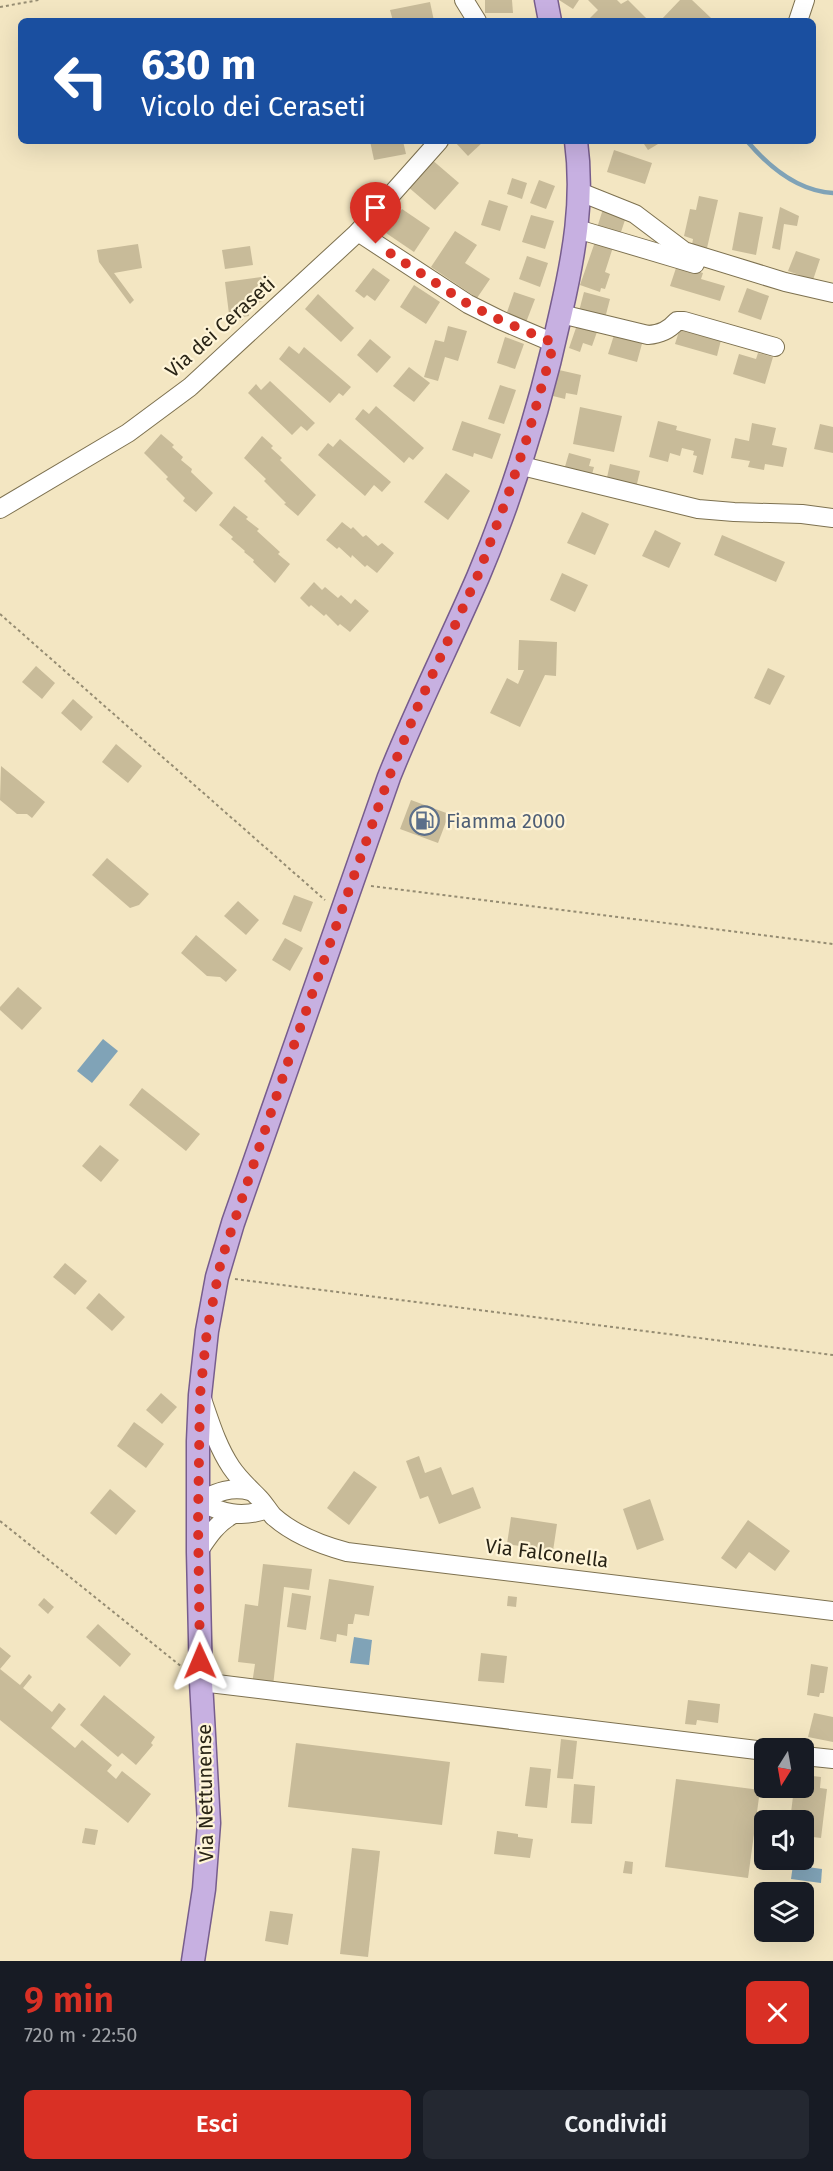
<!DOCTYPE html>
<html lang="it">
<head>
<meta charset="utf-8">
<style>
	:root { --surface:#171b24; --page:#242831; --text:#f1f3f6; --muted:#9ea1a6; --accent:#d93025 }
	body { margin:0; font-family:"Fira Sans",sans-serif; background:var(--page); color:var(--text); height:100vh; display:flex; flex-direction:column; font-size:22px; white-space:nowrap }
	* { box-sizing:border-box; margin:0 }
	p { font-size:20px; color:var(--muted) }
	.icon { flex:none; width:33px; height:33px; fill:none; stroke:currentColor; stroke-width:2; stroke-linecap:round; stroke-linejoin:round }
	.map { position:relative; height:1961px; overflow:hidden }
	.details { display:flex; flex-direction:column; background:var(--surface); flex:1 }
	.details>* { flex:none }
	.guide { position:absolute; left:18px; top:18px; width:798px; height:126px; border-radius:9px; box-shadow:0 6px 24px #0002; background:#1a4fa0; color:#fff; overflow:hidden }
	.needle { width:39px; rotate:191deg }
	.fabs { position:absolute; left:754px; top:1738px; display:grid; gap:12px }
	.fabs a { display:grid; place-items:center; width:60px; height:60px; border-radius:9px; background:var(--surface); box-shadow:0 6px 24px #0002; font-size:30px }
	.pin { position:absolute; display:grid; place-items:center; width:51px; height:51px; color:#fff; margin:-62px -26px; border-radius:50% 50% 50% 0; rotate:-45deg; box-shadow:0 0 6px #0007 }
	.pin .icon { rotate:45deg }
	.me { position:absolute; width:66px; margin:-33px; rotate:359deg; stroke-linejoin:round; filter:drop-shadow(0 0 4px #0008) }
	.turn { display:flex; align-items:center; gap:21px; height:126px; padding:0 24px; font-size:27px }
	.turn .icon { width:78px; height:78px; stroke-width:2.5 }
	.turn b { display:block; font-size:42px; line-height:51px }
	.round { display:grid; place-items:center; flex:none; width:63px; height:63px; border-radius:9px; background:var(--page) }
	.head { display:flex; align-items:center; justify-content:space-between; height:102px; padding:0 24px }
	h1 { font-size:36px; font-weight:600; line-height:45px; color:var(--accent) }
	.cta { display:flex; gap:12px; margin-top:auto; padding:12px 24px }
	.cta a { flex:1; height:69px; border-radius:9px; background:var(--accent); color:#fff; font-size:24px; font-weight:600; line-height:69px; text-align:center }
	.cta a+a { background:var(--page); color:var(--text) }
	.map>svg:first-child { display:block }
	.water { fill:#80a3b7 }
	.lines { fill:none; stroke-linecap:round; stroke-linejoin:round }
	.stream { stroke:#80a3b7; stroke-width:4.5 }
	.building { fill:#c8bb99 }
	.minor-casing { stroke:#7d7150; stroke-width:20 }
	.major-casing { stroke:#775d8d; stroke-width:25 }
	.path { stroke:#958c72; stroke-width:2; stroke-dasharray:3 3; stroke-linecap:butt }
	.minor { stroke:#fff; stroke-width:18 }
	.major { stroke:#c7b0e1; stroke-width:22 }
	.route { stroke:#d93025; stroke-width:10; stroke-dasharray:0 18 }
	.labels { text-anchor:middle; dominant-baseline:central; stroke-width:4.5; stroke-linejoin:round; paint-order:stroke }
	.street-label { font-size:20px; fill:#292416; stroke:#fef4d7 }
	.service-label { font-size:20px; fill:#4e5e75; stroke:#fef4d7; text-anchor:start }
</style>
</head>
<body>
<div class="map">
<svg width="833" height="1961" viewBox="0 0 833 1961">
	<rect width="100%" height="100%" fill="#f3e6c2"/>
	<!-- water -->
	<g class="water">
		<path d="M 103,1039 L 118,1051 L 92,1083 L 77,1071 Z"/>
		<path d="M 354,1637 L 372,1640 L 369,1665 L 350,1663 Z"/>
		<path d="M 793,1865 L 822,1869 L 821,1883 L 791,1879 Z"/>
	</g>
	<g class="lines">
		<!-- stream -->
		<path class="stream" d="M 747,141 C 769,167 798,191 833,193"/>
	</g>
	<!-- building -->
	<g class="building">
		<path d="M 485,0 L 512,0 L 513,13 L 485,13 Z"/>
		<path d="M 559,0 L 579,0 L 573,9 Z"/>
		<path d="M 588,0 L 617,0 L 621,4 L 628,0 L 649,21 L 594,21 L 590,18 L 598,10 Z"/>
		<path d="M 680,0 L 692,0 L 711,18 L 708,21 L 660,21 Z"/>
		<path d="M 430,2 L 434,21 L 393,21 L 390,10 Z"/>
		<path d="M 370,141 L 403,141 L 406,154 L 374,160 Z"/>
		<path d="M 454,141 L 484,141 L 468,156 Z"/>
		<path d="M 642,141 L 663,141 L 648,150 Z"/>
		<path d="M 614,150 L 652,163 L 645,184 L 607,172 Z"/>
		<path d="M 431,159 L 459,183 L 435,210 L 407,186 Z"/>
		<path d="M 512,178 L 527,183 L 522,199 L 507,194 Z"/>
		<path d="M 539,180 L 555,186 L 546,209 L 530,203 Z"/>
		<path d="M 699,196 L 718,200 L 707,248 L 692,245 L 693,239 L 684,236 L 690,209 L 696,210 Z"/>
		<path d="M 489,200 L 508,206 L 500,231 L 481,225 Z"/>
		<path d="M 780,207 L 799,216 L 797,226 L 784,224 L 780,250 L 772,248 Z"/>
		<path d="M 402,209 L 430,228 L 414,252 L 386,233 Z"/>
		<path d="M 603,209 L 626,217 L 619,238 L 596,231 Z"/>
		<path d="M 739,212 L 763,217 L 756,255 L 732,250 Z"/>
		<path d="M 531,215 L 554,221 L 545,249 L 522,242 Z"/>
		<path d="M 455,231 L 477,245 L 465,263 L 490,279 L 477,298 L 431,267 Z"/>
		<path d="M 596,239 L 614,244 L 605,272 L 610,274 L 605,289 L 601,288 L 600,292 L 580,285 Z"/>
		<path d="M 138,244 L 142,268 L 114,273 L 134,300 L 130,304 L 99,262 L 97,250 Z"/>
		<path d="M 250,246 L 253,265 L 225,269 L 222,250 Z"/>
		<path d="M 796,251 L 820,259 L 813,280 L 788,271 Z"/>
		<path d="M 527,256 L 548,263 L 540,287 L 519,279 Z"/>
		<path d="M 677,265 L 703,273 L 701,279 L 725,286 L 720,301 L 670,286 Z"/>
		<path d="M 373,268 L 390,280 L 375,301 L 367,295 L 364,298 L 355,291 Z"/>
		<path d="M 269,276 L 271,290 L 261,296 L 262,301 L 254,305 L 254,308 L 248,309 L 249,316 L 242,317 L 243,320 L 230,322 L 225,282 Z"/>
		<path d="M 414,285 L 440,302 L 426,324 L 400,307 Z"/>
		<path d="M 747,288 L 769,296 L 761,320 L 738,312 Z"/>
		<path d="M 514,292 L 535,299 L 525,325 L 505,318 Z"/>
		<path d="M 584,292 L 610,299 L 604,322 L 578,315 Z"/>
		<path d="M 318,294 L 354,328 L 341,342 L 305,309 Z"/>
		<path d="M 577,325 L 597,332 L 592,346 L 583,343 L 580,352 L 569,348 Z"/>
		<path d="M 448,326 L 467,331 L 458,361 L 445,357 L 438,381 L 424,377 L 435,340 L 444,342 Z"/>
		<path d="M 680,328 L 721,340 L 717,356 L 675,344 Z"/>
		<path d="M 615,332 L 643,340 L 637,362 L 608,354 Z"/>
		<path d="M 505,337 L 524,344 L 515,369 L 497,363 Z"/>
		<path d="M 370,339 L 391,357 L 377,373 L 357,355 Z"/>
		<path d="M 289,346 L 299,354 L 304,347 L 351,387 L 343,396 L 339,393 L 330,403 L 279,359 Z"/>
		<path d="M 758,353 L 773,357 L 765,384 L 733,374 L 739,354 L 756,359 Z"/>
		<path d="M 409,367 L 430,383 L 414,402 L 393,386 Z"/>
		<path d="M 559,370 L 581,375 L 577,395 L 566,393 L 565,399 L 553,396 Z"/>
		<path d="M 270,381 L 315,423 L 307,431 L 301,426 L 292,435 L 248,393 L 256,384 L 261,390 Z"/>
		<path d="M 500,385 L 516,390 L 504,424 L 488,419 Z"/>
		<path d="M 376,406 L 424,448 L 413,460 L 409,457 L 404,463 L 355,419 L 363,409 L 369,414 Z"/>
		<path d="M 580,407 L 622,416 L 614,452 L 573,444 Z"/>
		<path d="M 462,421 L 501,434 L 492,459 L 474,453 L 473,457 L 452,450 Z"/>
		<path d="M 658,421 L 677,426 L 676,430 L 711,439 L 703,475 L 693,472 L 697,456 L 693,455 L 694,451 L 682,448 L 680,456 L 670,453 L 668,462 L 649,457 Z"/>
		<path d="M 752,423 L 776,428 L 772,445 L 787,448 L 783,467 L 765,464 L 764,470 L 748,467 L 750,461 L 731,458 L 735,438 L 749,441 Z"/>
		<path d="M 820,424 L 833,427 L 833,453 L 814,449 Z"/>
		<path d="M 161,434 L 174,445 L 172,447 L 183,457 L 181,460 L 192,469 L 191,472 L 213,493 L 196,512 L 183,501 L 185,498 L 166,479 L 168,477 L 144,453 Z"/>
		<path d="M 262,436 L 273,446 L 271,448 L 282,458 L 280,460 L 316,495 L 298,516 L 284,504 L 286,503 L 264,481 L 266,479 L 244,458 Z"/>
		<path d="M 340,439 L 391,482 L 382,492 L 374,485 L 365,496 L 318,455 L 328,443 L 333,447 Z"/>
		<path d="M 569,453 L 591,459 L 589,466 L 594,467 L 591,478 L 564,470 Z"/>
		<path d="M 610,464 L 640,471 L 636,488 L 606,482 Z"/>
		<path d="M 446,473 L 470,491 L 448,520 L 424,502 Z"/>
		<path d="M 234,506 L 248,517 L 246,519 L 259,529 L 257,531 L 280,552 L 278,554 L 290,564 L 275,583 L 253,562 L 254,560 L 244,552 L 245,551 L 231,539 L 233,537 L 219,525 Z"/>
		<path d="M 582,512 L 609,524 L 595,555 L 567,543 Z"/>
		<path d="M 342,522 L 351,529 L 353,527 L 363,537 L 366,535 L 378,546 L 382,543 L 394,553 L 377,573 L 367,565 L 365,567 L 352,555 L 351,558 L 339,547 L 337,549 L 326,540 Z"/>
		<path d="M 655,530 L 681,543 L 669,568 L 642,556 Z"/>
		<path d="M 722,535 L 785,562 L 776,582 L 714,555 Z"/>
		<path d="M 562,573 L 588,585 L 575,612 L 550,600 Z"/>
		<path d="M 314,582 L 322,590 L 325,587 L 338,598 L 341,595 L 351,604 L 355,599 L 369,611 L 350,632 L 340,624 L 338,626 L 326,614 L 324,616 L 311,605 L 309,607 L 300,598 Z"/>
		<path d="M 519,640 L 557,642 L 556,676 L 545,675 L 520,727 L 490,713 L 507,678 L 518,684 L 524,670 L 518,670 Z"/>
		<path d="M 36,666 L 55,683 L 42,699 L 22,682 Z"/>
		<path d="M 768,668 L 785,676 L 770,705 L 754,698 Z"/>
		<path d="M 73,699 L 93,717 L 81,731 L 61,713 Z"/>
		<path d="M 116,744 L 142,766 L 128,783 L 102,762 Z"/>
		<path d="M 1,766 L 45,802 L 32,818 L 27,814 L 17,814 L 0,800 Z"/>
		<path d="M 411,800 L 449,814 L 438,843 L 400,829 Z"/>
		<path d="M 107,858 L 149,894 L 139,905 L 130,908 L 92,875 Z"/>
		<path d="M 294,895 L 313,902 L 301,932 L 282,924 Z"/>
		<path d="M 238,901 L 259,920 L 246,935 L 224,916 Z"/>
		<path d="M 196,935 L 237,970 L 226,982 L 220,977 L 207,976 L 181,953 Z"/>
		<path d="M 285,938 L 303,948 L 290,971 L 272,960 Z"/>
		<path d="M 18,987 L 42,1008 L 22,1030 L 0,1010 L 0,1007 Z"/>
		<path d="M 142,1088 L 200,1134 L 186,1151 L 129,1105 Z"/>
		<path d="M 100,1145 L 119,1160 L 101,1182 L 82,1166 Z"/>
		<path d="M 65,1263 L 87,1281 L 75,1295 L 53,1277 Z"/>
		<path d="M 99,1293 L 125,1317 L 112,1331 L 86,1308 Z"/>
		<path d="M 161,1393 L 177,1407 L 162,1424 L 146,1410 Z"/>
		<path d="M 134,1422 L 164,1444 L 146,1468 L 117,1446 Z"/>
		<path d="M 419,1456 L 425,1473 L 441,1467 L 452,1495 L 473,1487 L 481,1508 L 439,1524 L 428,1496 L 420,1499 L 406,1461 Z"/>
		<path d="M 354,1471 L 377,1487 L 349,1525 L 327,1508 Z"/>
		<path d="M 110,1489 L 136,1511 L 116,1535 L 90,1513 Z"/>
		<path d="M 650,1499 L 664,1540 L 637,1550 L 623,1509 Z"/>
		<path d="M 511,1517 L 557,1524 L 553,1551 L 507,1544 Z"/>
		<path d="M 748,1520 L 790,1551 L 775,1571 L 749,1552 L 736,1569 L 721,1558 Z"/>
		<path d="M 263,1564 L 312,1569 L 309,1590 L 284,1587 L 273,1686 L 252,1684 L 255,1664 L 238,1662 L 245,1604 L 258,1606 Z"/>
		<path d="M 329,1579 L 374,1586 L 369,1616 L 355,1614 L 353,1624 L 348,1624 L 347,1636 L 337,1634 L 336,1642 L 320,1639 Z"/>
		<path d="M 292,1593 L 311,1596 L 306,1630 L 287,1627 Z"/>
		<path d="M 508,1596 L 517,1597 L 516,1607 L 507,1606 Z"/>
		<path d="M 44,1598 L 54,1607 L 48,1614 L 38,1605 Z"/>
		<path d="M 98,1624 L 131,1654 L 120,1667 L 86,1637 Z"/>
		<path d="M 0,1647 L 11,1656 L 0,1669 L 20,1685 L 29,1674 L 32,1677 L 23,1688 L 52,1712 L 59,1703 L 66,1709 L 51,1728 L 75,1748 L 82,1740 L 112,1765 L 107,1771 L 116,1779 L 122,1771 L 151,1794 L 128,1823 L 0,1720 Z"/>
		<path d="M 481,1653 L 507,1656 L 504,1683 L 478,1681 Z"/>
		<path d="M 811,1664 L 828,1667 L 824,1693 L 820,1693 L 819,1697 L 807,1695 Z"/>
		<path d="M 104,1695 L 155,1737 L 151,1743 L 153,1745 L 136,1765 L 122,1753 L 118,1757 L 80,1725 Z"/>
		<path d="M 688,1700 L 720,1704 L 718,1723 L 697,1720 L 696,1725 L 685,1724 Z"/>
		<path d="M 814,1713 L 833,1717 L 833,1742 L 808,1737 Z"/>
		<path d="M 561,1739 L 577,1741 L 573,1779 L 557,1778 Z"/>
		<path d="M 296,1743 L 450,1762 L 442,1825 L 288,1807 Z"/>
		<path d="M 530,1767 L 551,1769 L 547,1808 L 525,1806 Z"/>
		<path d="M 804,1775 L 821,1777 L 820,1788 L 827,1789 L 821,1838 L 804,1836 L 804,1821 L 790,1821 L 794,1788 L 804,1788 Z"/>
		<path d="M 676,1779 L 760,1790 L 748,1878 L 665,1867 Z"/>
		<path d="M 574,1784 L 595,1786 L 592,1824 L 571,1823 Z"/>
		<path d="M 85,1828 L 98,1830 L 95,1845 L 82,1843 Z"/>
		<path d="M 497,1831 L 518,1834 L 518,1837 L 533,1839 L 530,1858 L 494,1854 Z"/>
		<path d="M 352,1848 L 380,1851 L 368,1957 L 340,1954 Z"/>
		<path d="M 625,1861 L 633,1862 L 632,1874 L 623,1873 Z"/>
		<path d="M 270,1911 L 293,1914 L 288,1945 L 265,1941 Z"/>
	</g>
	<g class="lines">
		<defs>
			<g id="minor">
				<path d="M 464,0 L 477,21"/>
				<path d="M 798,21 L 805,0"/>
				<path d="M 580,192 L 635,214 L 684,251 L 785,282 L 833,293"/>
				<path d="M 577,229 L 695,264"/>
				<path d="M 358,232 L 468,304 L 500,320 L 554,343"/>
				<path d="M 561,314 L 648,335 C 661,334 669,330 677,321 L 684,321 L 775,347"/>
				<path d="M 518,465 L 698,509 L 734,512 L 802,514 L 833,518"/>
				<path d="M 0,509 L 128,433 L 190,387 L 358,232 L 439,141"/>
				<path d="M 202,1399 C 210,1422 217,1446 231,1467 C 239,1479 249,1488 259,1498 C 264,1503 268,1510 273,1516 C 294,1535 321,1545 347,1552 L 833,1611"/>
				<path d="M 198,1501 C 222,1513 241,1519 267,1509"/>
				<path d="M 198,1501 C 216,1493 230,1486 250,1491"/>
				<path d="M 198,1552 C 208,1537 216,1524 232,1515"/>
				<path d="M 201,1682 L 765,1751"/>
				<path d="M 804,1756 L 833,1759"/>
			</g>
			<g id="major">
				<path d="M 546,0 L 550,21"/>
				<path d="M 193,1961 L 204,1889 L 209,1823 L 201,1682 L 198,1552 L 198,1441 L 200,1395 L 207,1331 L 217,1277 L 233,1223 L 389,777 C 416,709 449,644 478,577 C 513,494 542,400 561,312 C 574,255 584,200 576,141"/>
			</g>
		</defs>
		<!-- minor casing -->
		<use href="#minor" class="minor-casing"/>
		<!-- major casing -->
		<use href="#major" class="major-casing"/>
		<!-- path -->
		<g class="path">
			<path d="M 0,7 L 39,0"/>
			<path d="M 0,614 L 325,900"/>
			<path d="M 371,886 L 833,944"/>
			<path d="M 235,1279 L 833,1355"/>
			<path d="M 0,1521 L 182,1667"/>
		</g>
		<!-- minor -->
		<use href="#minor" class="minor"/>
		<!-- major -->
		<use href="#major" class="major"/>
	</g>
	<g class="lines">
		<!-- route -->
		<path class="route" d="M 200,1661 L 198,1521 L 200,1395 L 207,1331 L 221,1261 L 288,1062 L 389,777 L 418,706 L 478,575 L 508,495 L 528,435 L 554,343 L 500,320 L 468,304 L 376,244"/>
	</g>
	<!-- icons -->
	<defs>
		<symbol id="fuel-ring" viewBox="-11 -11 22 22"><circle r="9.5" fill="#fef4d7" stroke="#5c6f8a" stroke-width="1.5"/><path d="M-5.5-6h7V0h2V4h1.3V-2.5L3-4.5l.8-.8L6-3V5H2.5V1h-1V6h-7ZM-4.2-4.7v3.2H.2V-4.7Z" fill="#5c6f8a"/></symbol>
	</defs>
	<g fill-rule="evenodd">
		<use href="#fuel-ring" x="408" y="804" width="33" height="33"/>
	</g>
	<g class="labels">
		<!-- street labels -->
		<g class="street-label">
			<text transform="translate(220 327) rotate(-42)">Via dei Ceraseti</text>
			<text transform="translate(547 1553) rotate(7)">Via Falconella</text>
			<text transform="translate(205 1793) rotate(-91)">Via Nettunense</text>
		</g>
		<!-- service labels -->
		<g class="service-label">
			<text x="446" y="821">Fiamma 2000</text>
		</g>
	</g>
</svg>
<div class="fabs">
<a><svg class="needle" viewBox="-14 -14 28 28"><path d="M0-13l5 13h-10z" fill="#e53935"/><path d="M0 13l5-13h-10z" fill="#9ea1a6"/></svg></a>
<a><svg class="icon" aria-label="sound" viewBox="0 0 24 24"><path d="M4 9h4l5-4v14l-5-4H4zM17 9q2 3 0 6"/></svg></a>
<a><svg class="icon" aria-label="layers" viewBox="0 0 24 24"><path d="M12 4l9 5-9 5-9-5zM3 14l9 5 9-5"/></svg></a>
</div>
<div class="pin" style="left:376px;top:244px;background:#d93025"><svg class="icon" aria-label="arrive" viewBox="0 0 24 24"><path d="M6 21V4h12l-3 4 3 4H6"/></svg></div>
<svg class="me" style="left:200px;top:1661px" viewBox="-20 -20 40 40"><path d="M0-17L14 15 0 8-14 15z" fill="#d93025" stroke="#fff" stroke-width="4"/></svg>
<div class="guide">
<div class="turn"><svg class="icon" aria-label="left" viewBox="0 0 24 24"><path d="M17 20v-9H6M10 6l-5 5 5 5"/></svg><div><b>630 m</b>Vicolo dei Ceraseti</div></div>
</div>
</div>
<section class="details">
<div class="head"><div><h1>9 min</h1><p>720 m · 22:50</p></div><a class="round" style="background:#d93025;color:#fff"><svg class="icon" aria-label="close" viewBox="0 0 24 24"><path d="M6 6l12 12M18 6L6 18"/></svg></a></div>
<div class="cta"><a>Esci</a><a>Condividi</a></div>
</section>
</body>
</html>
